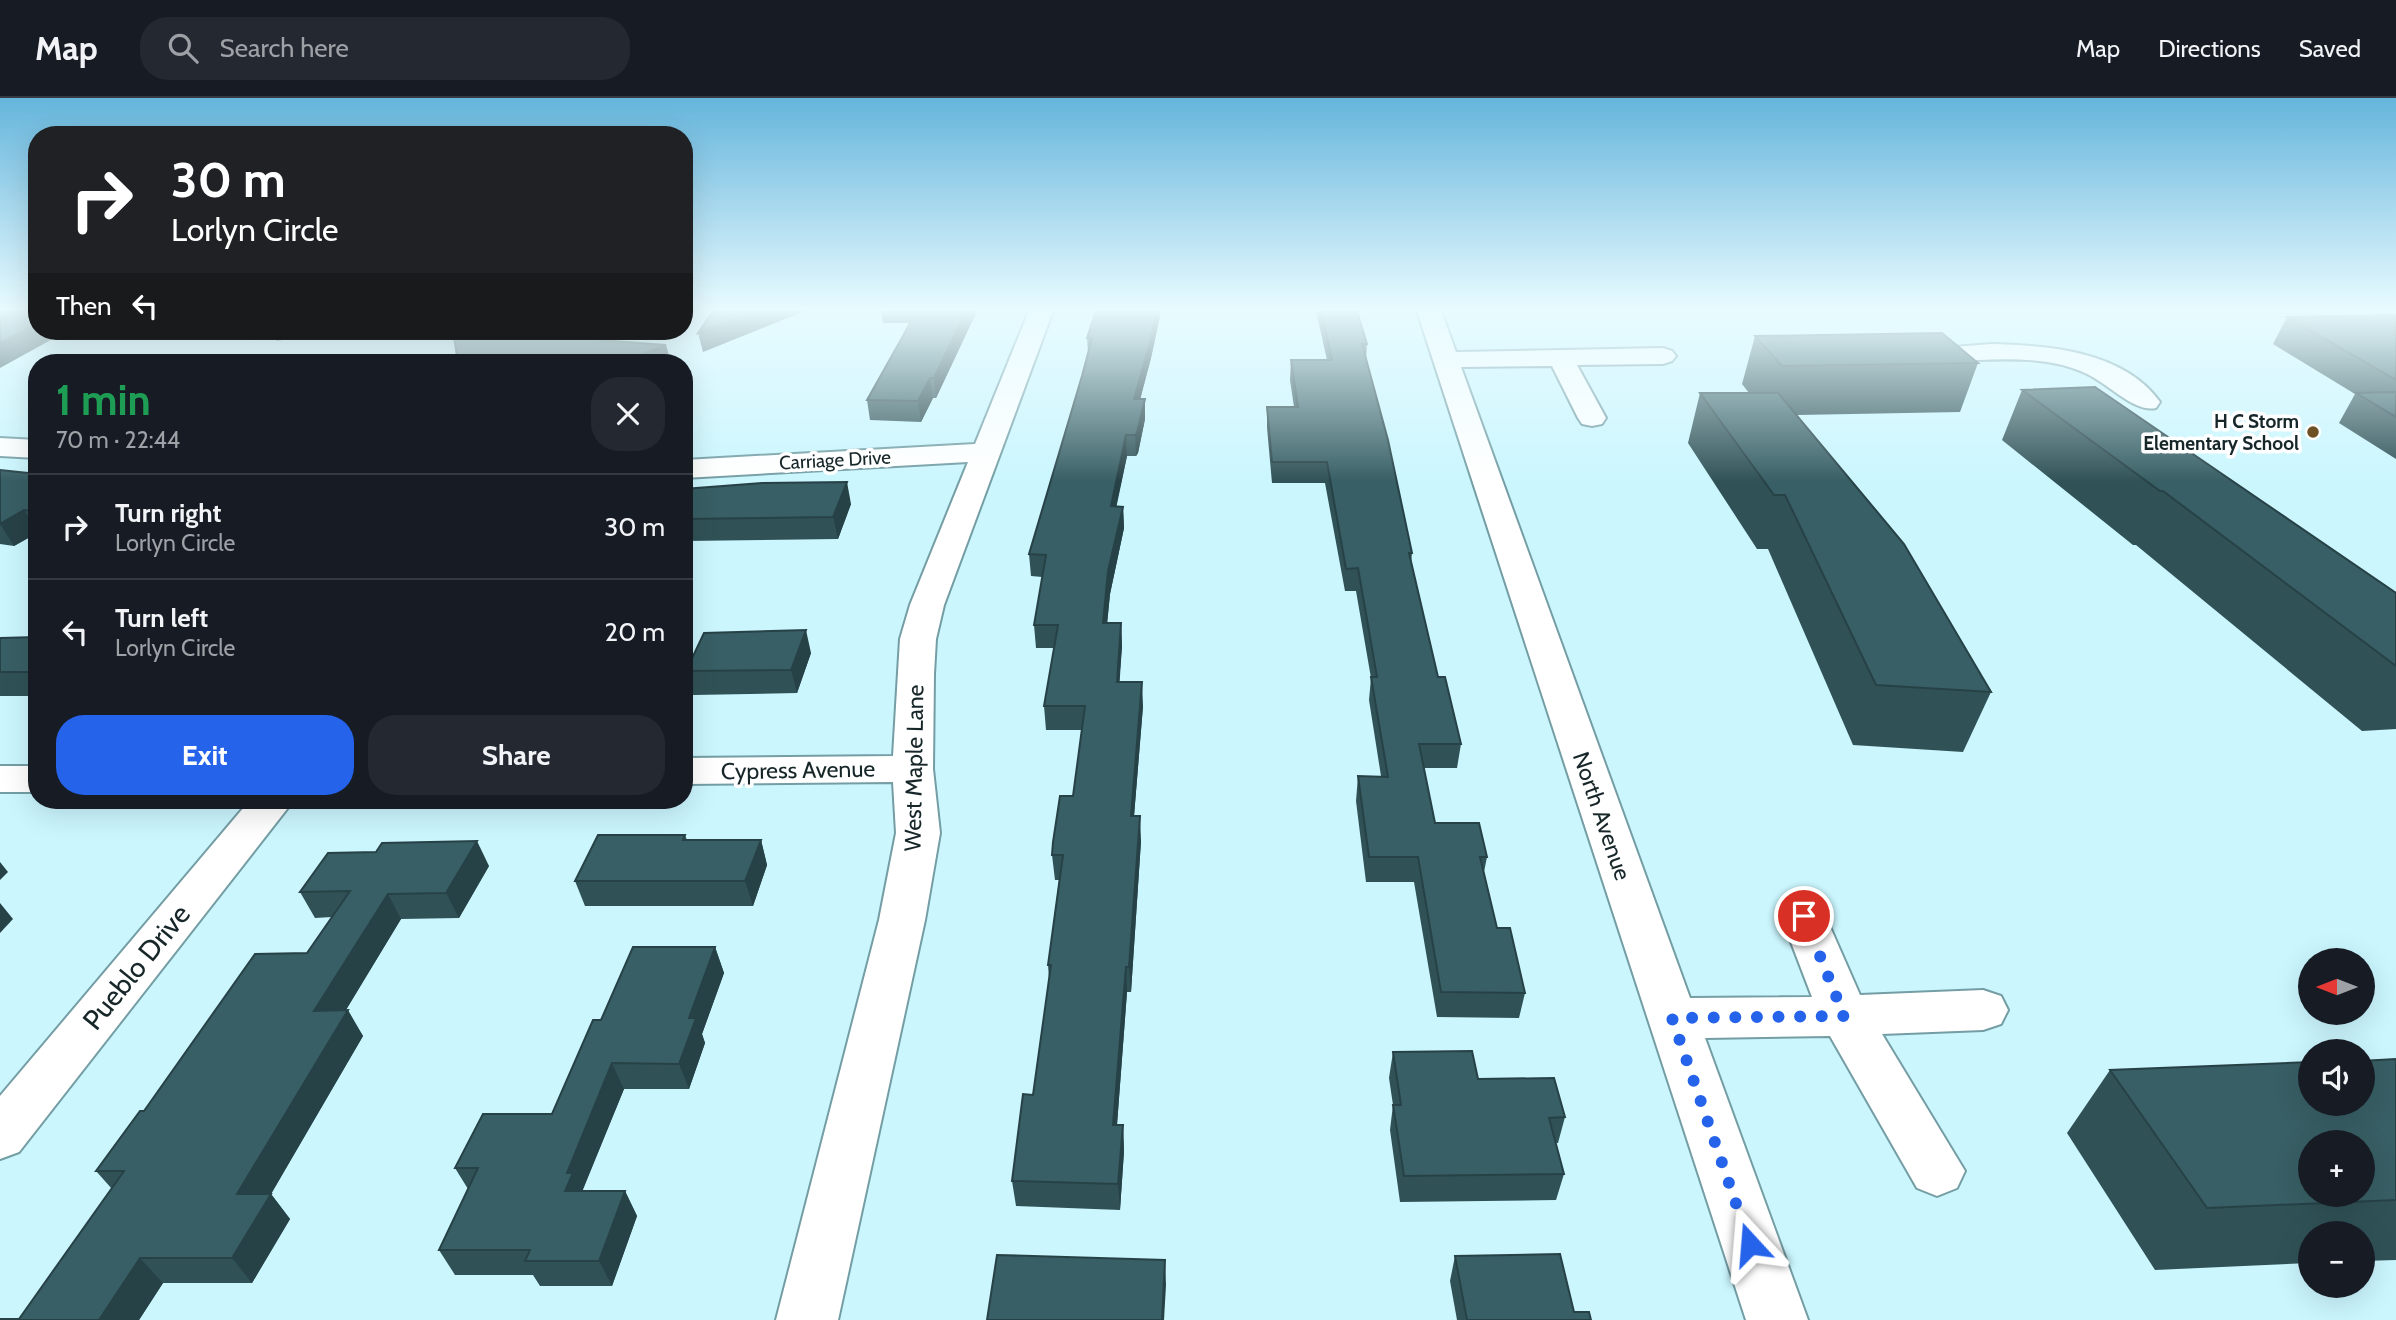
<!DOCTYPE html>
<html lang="en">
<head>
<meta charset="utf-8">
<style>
	:root { --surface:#171b24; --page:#242831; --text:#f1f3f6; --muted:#9ea1a6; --line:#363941; --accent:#2563eb }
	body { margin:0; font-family:Cabin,sans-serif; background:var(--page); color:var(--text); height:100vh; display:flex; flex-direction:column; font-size:26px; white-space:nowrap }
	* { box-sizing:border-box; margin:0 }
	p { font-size:23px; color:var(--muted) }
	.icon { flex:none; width:38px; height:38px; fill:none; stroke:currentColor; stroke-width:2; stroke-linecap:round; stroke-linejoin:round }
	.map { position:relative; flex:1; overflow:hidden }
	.sheet { position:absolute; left:28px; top:256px; width:665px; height:455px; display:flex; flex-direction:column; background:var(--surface); border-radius:28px; box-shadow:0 7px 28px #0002 }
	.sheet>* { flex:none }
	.banner { position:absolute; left:28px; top:28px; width:665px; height:214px; border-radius:28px; box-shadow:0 7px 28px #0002; background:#202124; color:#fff; overflow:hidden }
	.needle { width:46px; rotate:270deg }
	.tools { position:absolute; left:2298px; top:850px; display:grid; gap:14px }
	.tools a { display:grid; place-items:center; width:77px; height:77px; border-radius:50%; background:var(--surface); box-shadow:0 7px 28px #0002; font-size:35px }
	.pin { position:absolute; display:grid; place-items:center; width:60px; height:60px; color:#fff; margin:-30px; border:4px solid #fff; border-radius:50%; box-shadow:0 2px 7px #0007 }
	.me { position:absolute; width:77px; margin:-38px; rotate:341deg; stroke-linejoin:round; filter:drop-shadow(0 0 5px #0008) }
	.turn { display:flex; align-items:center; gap:24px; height:147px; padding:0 28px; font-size:32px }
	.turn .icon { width:91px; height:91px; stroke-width:2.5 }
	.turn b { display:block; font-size:49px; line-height:60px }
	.then { display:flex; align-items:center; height:66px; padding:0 28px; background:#0003; gap:14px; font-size:26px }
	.round { display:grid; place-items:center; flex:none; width:74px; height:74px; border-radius:28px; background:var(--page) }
	.summary { display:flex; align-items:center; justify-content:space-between; height:119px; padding:0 28px }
	h1 { font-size:42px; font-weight:700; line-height:52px; color:#1e9e55 }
	.primary-button { display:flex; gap:14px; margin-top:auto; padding:14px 28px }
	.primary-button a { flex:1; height:80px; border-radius:28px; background:var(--accent); color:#fff; font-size:28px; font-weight:700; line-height:80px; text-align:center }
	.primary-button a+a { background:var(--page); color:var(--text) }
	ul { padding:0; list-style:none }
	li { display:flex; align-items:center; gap:21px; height:105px; padding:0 28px; border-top:2px solid var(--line) }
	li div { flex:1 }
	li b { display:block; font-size:26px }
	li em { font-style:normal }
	header { display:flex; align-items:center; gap:42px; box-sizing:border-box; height:98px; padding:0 35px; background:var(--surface); border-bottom:2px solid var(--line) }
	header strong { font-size:33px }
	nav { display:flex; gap:38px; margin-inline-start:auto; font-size:24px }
	.search { width:490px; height:63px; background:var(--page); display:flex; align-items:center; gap:18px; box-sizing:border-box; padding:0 24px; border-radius:28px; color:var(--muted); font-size:26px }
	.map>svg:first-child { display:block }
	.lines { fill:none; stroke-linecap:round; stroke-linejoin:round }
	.street-casing { stroke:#749da4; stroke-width:4 }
	.street { fill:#fff; fill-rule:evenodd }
	.wall { fill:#305257 }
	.shaded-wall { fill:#274247 }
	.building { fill:#385f65; stroke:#274247; stroke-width:2; fill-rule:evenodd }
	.route { stroke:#2563eb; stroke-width:12; stroke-dasharray:0 21.6 }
	.poi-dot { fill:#6d5024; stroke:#fff; stroke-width:2.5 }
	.labels { text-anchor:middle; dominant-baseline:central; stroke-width:7; stroke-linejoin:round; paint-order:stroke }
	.far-poi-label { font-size:19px; font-weight:bold; fill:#162629; stroke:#fff; text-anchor:end }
	.far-street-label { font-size:19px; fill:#162629; stroke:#fff }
	.street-label { font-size:23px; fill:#162629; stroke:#fff }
	.near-street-label { font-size:28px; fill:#162629; stroke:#fff }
</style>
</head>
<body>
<header>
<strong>Map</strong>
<div class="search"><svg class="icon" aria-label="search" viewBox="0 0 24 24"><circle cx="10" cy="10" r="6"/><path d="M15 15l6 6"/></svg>Search here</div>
<nav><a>Map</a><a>Directions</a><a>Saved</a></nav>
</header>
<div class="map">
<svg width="2396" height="1222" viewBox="0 0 2396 1222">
	<rect width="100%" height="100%" fill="#cbf6fe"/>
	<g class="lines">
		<defs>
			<g id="street">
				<path d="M 1029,213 L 1053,213 L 944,507 L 936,541 L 934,576 L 933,671 L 940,735 L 925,822 L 838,1222 L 776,1222 L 879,822 L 896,735 L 893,684 L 684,686 L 684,660 L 893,658 L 900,541 L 910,507 L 968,364 L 684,380 L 684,362 L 975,346 Z"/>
				<path d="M 1417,213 L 1441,213 L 1456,254 L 1663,250 L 1672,253 L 1676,258 L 1672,263 L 1663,266 L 1577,267 L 1606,320 L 1602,326 L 1592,328 L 1582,326 L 1578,320 L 1552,268 L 1461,269 L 1690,900 L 1812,899 L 1781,818 L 1788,806 L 1804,801 L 1820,806 L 1860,897 L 1983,892 L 2001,898 L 2008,912 L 2001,926 L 1983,932 L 1882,936 L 1965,1073 L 1957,1090 L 1937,1098 L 1917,1090 L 1830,938 L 1705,940 L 1808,1222 L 1746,1222 Z"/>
				<path d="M 1991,246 C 2047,247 2124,253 2160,304 L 2156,310 C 2134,315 2108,285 2085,275 C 2044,256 1994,262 1950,263 L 1941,260 L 1937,255 L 1941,250 Z"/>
				<path d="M 0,340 L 37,342 L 37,360 L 0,358 Z"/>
				<rect x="0" y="668" width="37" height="26"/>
				<path d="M 250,702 L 294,702 L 19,1054 L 0,1061 L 0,998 Z"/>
			</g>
		</defs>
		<!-- street casing -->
		<use href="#street" class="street-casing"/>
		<!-- street -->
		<use href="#street" class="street"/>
	</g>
	<!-- wall -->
	<g class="wall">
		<path d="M 881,213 L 977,213 L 936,300 L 933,300 L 921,324 L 870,322 L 867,302 L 911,225 L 883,225 Z"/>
		<path d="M 1096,213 L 1161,213 L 1151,260 L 1140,301 L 1145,301 L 1145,321 L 1138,355 L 1136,358 L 1127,358 L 1116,408 L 1123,409 L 1124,430 L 1110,496 L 1107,525 L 1121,525 L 1122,548 L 1119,584 L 1143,608 L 1134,718 L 1141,743 L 1131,894 L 1127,894 L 1117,1027 L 1123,1027 L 1124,1053 L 1120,1112 L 1016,1108 L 1012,1083 L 1033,997 L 1049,881 L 1048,867 L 1059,782 L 1055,782 L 1052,757 L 1073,698 L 1082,632 L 1046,632 L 1044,608 L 1054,550 L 1036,550 L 1034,527 L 1042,479 L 1031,478 L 1029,456 L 1082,278 L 1088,254 L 1087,240 Z"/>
		<path d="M 1316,213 L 1357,213 L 1367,246 L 1366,261 L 1412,455 L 1411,465 L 1438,579 L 1461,646 L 1457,670 L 1424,670 L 1435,725 L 1487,759 L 1484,774 L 1497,830 L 1525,895 L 1519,920 L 1437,919 L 1414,784 L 1366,784 L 1356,703 L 1358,678 L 1381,678 L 1369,602 L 1371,580 L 1356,493 L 1345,493 L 1325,385 L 1272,385 L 1267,330 L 1267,309 L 1294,309 L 1290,282 L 1291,262 L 1327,262 Z"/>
		<path d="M 2396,217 L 2396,361 L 2339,325 L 2355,296 L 2273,246 L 2287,219 Z"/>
		<path d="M 1755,238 L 1978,265 L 1960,314 L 1797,317 L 1991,594 L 1963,654 L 1853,647 L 1768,451 L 1757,451 L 1688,345 L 1700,295 L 1749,295 L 1742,286 Z"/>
		<path d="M 2022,292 L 2396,495 L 2396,631 L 2362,633 L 2136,447 L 2133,447 L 2002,342 Z"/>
		<path d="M 0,372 L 37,376 L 37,435 L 14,448 L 0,446 Z"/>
		<path d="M 684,391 L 851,406 L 838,441 L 684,443 Z"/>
		<path d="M 37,539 L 37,598 L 0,598 L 0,540 Z"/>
		<path d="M 811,555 L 797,595 L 693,597 L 686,573 Z"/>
		<path d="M 685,737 L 687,742 L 761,742 L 767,767 L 753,808 L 585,808 L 575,783 Z"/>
		<path d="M 489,768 L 459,820 L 401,821 L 346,912 L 363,938 L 271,1096 L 290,1121 L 252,1185 L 163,1185 L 139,1222 L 0,1222 L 19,1221 L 112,1091 L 96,1073 L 144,1013 L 307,855 L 332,819 L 315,820 L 300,794 Z"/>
		<path d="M 715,849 L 724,875 L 702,936 L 705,945 L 689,991 L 624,991 L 582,1093 L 625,1093 L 637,1118 L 612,1188 L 540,1188 L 533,1177 L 455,1177 L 439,1152 L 468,1091 L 455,1070 L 552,1016 L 601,922 Z"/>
		<path d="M 1393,954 L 1478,981 L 1565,1019 L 1558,1045 L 1555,1045 L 1564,1076 L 1556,1102 L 1400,1104 L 1390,1032 L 1393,1007 L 1389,980 Z"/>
		<path d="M 2396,961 L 2396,1162 L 2362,1163 L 2362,1136 L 2310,1136 L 2310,1165 L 2155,1172 L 2067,1035 L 2110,972 Z"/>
		<path d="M 1455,1158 L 1591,1222 L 1457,1222 L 1450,1183 Z"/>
	</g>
	<!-- shaded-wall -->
	<g class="shaded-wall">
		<path d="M 755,213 L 805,213 L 703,254 L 698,235 Z"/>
		<path d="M 966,213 L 977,213 L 936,300 L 934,280 Z"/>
		<path d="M 1157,213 L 1161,213 L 1151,260 L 1135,321 L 1134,301 Z"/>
		<path d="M 37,226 L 37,233 L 67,233 L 0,270 L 0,245 Z"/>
		<path d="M 272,233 L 337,233 L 277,243 Z"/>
		<path d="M 666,247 L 671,264 L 623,264 Z"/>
		<path d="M 930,280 L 933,300 L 921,324 L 918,303 Z"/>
		<path d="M 1145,301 L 1145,321 L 1138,355 L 1136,358 L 1135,337 Z"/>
		<path d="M 1126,337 L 1127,358 L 1112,430 L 1111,408 Z"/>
		<path d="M 847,384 L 851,406 L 838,441 L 833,419 Z"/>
		<path d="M 1123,409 L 1124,430 L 1110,496 L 1105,548 L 1103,525 L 1108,473 Z"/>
		<path d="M 24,412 L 37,433 L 37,435 L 14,448 L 0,426 Z"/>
		<path d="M 1121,525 L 1122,548 L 1118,608 L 1117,584 Z"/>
		<path d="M 806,532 L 811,555 L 797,595 L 791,572 Z"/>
		<path d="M 1142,584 L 1143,608 L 1132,743 L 1131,718 Z"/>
		<path d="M 1140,718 L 1141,743 L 1131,894 L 1129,869 Z"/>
		<path d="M 761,742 L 767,767 L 753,808 L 745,783 Z"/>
		<path d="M 477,743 L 489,768 L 459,820 L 446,795 Z"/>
		<path d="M 0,764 L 8,774 L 0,782 Z"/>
		<path d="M 388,796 L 401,821 L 330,938 L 314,913 Z"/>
		<path d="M 0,805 L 13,821 L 0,835 Z"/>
		<path d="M 715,849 L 724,875 L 702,936 L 705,945 L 689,991 L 679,966 L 689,920 Z"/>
		<path d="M 1126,869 L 1127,894 L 1115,1053 L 1113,1027 Z"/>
		<path d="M 348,912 L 363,938 L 271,1096 L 290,1121 L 252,1185 L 232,1160 L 237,1096 Z"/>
		<path d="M 612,965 L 624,991 L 582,1094 L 565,1093 L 567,1075 Z"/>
		<path d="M 1123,1027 L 1124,1053 L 1120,1112 L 1118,1086 Z"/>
		<path d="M 625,1093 L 637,1118 L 612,1188 L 599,1163 Z"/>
		<path d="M 140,1160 L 163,1185 L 139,1222 L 99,1222 Z"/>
		<path d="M 1165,1162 L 1166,1187 L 1164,1222 L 1162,1222 Z"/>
	</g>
	<!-- building -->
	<g class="building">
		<path d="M 0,213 L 37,213 L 37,226 L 0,245 Z"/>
		<path d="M 713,213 L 755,213 L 698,235 Z"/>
		<path d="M 917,213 L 966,213 L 934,280 L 930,280 L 918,303 L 867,302 Z"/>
		<path d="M 1096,213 L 1157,213 L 1151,241 L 1134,301 L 1145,301 L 1137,335 L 1135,337 L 1126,337 L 1111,408 L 1123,409 L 1108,473 L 1103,525 L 1121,525 L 1117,584 L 1142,584 L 1131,718 L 1140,718 L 1129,869 L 1126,869 L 1113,1027 L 1123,1027 L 1118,1086 L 1012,1083 L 1023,996 L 1033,997 L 1051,867 L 1048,867 L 1063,757 L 1052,757 L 1053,744 L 1060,698 L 1073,698 L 1085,608 L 1044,608 L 1058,527 L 1034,527 L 1046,457 L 1029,456 L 1082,278 L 1092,240 L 1087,240 Z"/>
		<path d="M 1321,213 L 1357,213 L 1367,246 L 1362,246 L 1388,342 L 1412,455 L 1409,455 L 1438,579 L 1445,579 L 1461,646 L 1419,646 L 1435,725 L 1479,725 L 1487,759 L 1480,759 L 1497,830 L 1510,830 L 1525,895 L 1441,894 L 1418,759 L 1369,759 L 1358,678 L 1388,679 L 1371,579 L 1377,579 L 1358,470 L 1346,471 L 1327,364 L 1272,364 L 1267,309 L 1298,309 L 1291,262 L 1332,262 Z"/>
		<path d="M 2396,217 L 2396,282 L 2287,219 Z"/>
		<path d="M 453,233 L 481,233 L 666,247 L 623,264 L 458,264 Z"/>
		<path d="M 1942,235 L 1978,265 L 1782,268 L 1755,238 Z"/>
		<path d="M 201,257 L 310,264 L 187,264 Z"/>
		<path d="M 2095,289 L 2396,495 L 2396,568 L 2163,393 L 2160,393 L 2022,292 Z"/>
		<path d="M 2396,294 L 2396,319 L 2356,295 Z"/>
		<path d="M 1700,295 L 1778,295 L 1904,446 L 1991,594 L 1876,587 L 1785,397 L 1774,397 Z"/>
		<path d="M 0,372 L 37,376 L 37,414 L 24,412 L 0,426 Z"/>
		<path d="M 847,384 L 833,419 L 684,421 L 684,391 L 762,385 Z"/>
		<path d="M 806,532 L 791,572 L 686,573 L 704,535 Z"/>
		<path d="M 37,539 L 37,574 L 0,574 L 0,540 Z"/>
		<path d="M 598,737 L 685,737 L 683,742 L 761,742 L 745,783 L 575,783 Z"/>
		<path d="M 477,743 L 446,795 L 388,796 L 314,913 L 348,912 L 237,1096 L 271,1096 L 232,1160 L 140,1160 L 99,1222 L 0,1222 L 0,1221 L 19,1221 L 124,1073 L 96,1073 L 140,1013 L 144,1013 L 255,856 L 307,855 L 350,793 L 300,794 L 328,755 L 376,754 L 382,745 Z"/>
		<path d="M 633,849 L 715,849 L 689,920 L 696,920 L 679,966 L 612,965 L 567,1075 L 573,1075 L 565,1093 L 625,1093 L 599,1163 L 525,1163 L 530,1152 L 439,1152 L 478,1070 L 455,1070 L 483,1016 L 552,1016 L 593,922 L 601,922 Z"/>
		<path d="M 1472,953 L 1478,981 L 1554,980 L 1565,1019 L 1549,1020 L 1564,1076 L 1404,1078 L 1393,1007 L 1401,1007 L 1393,954 Z"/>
		<path d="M 2396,961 L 2396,1102 L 2207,1110 L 2110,972 L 2310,964 L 2310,1006 L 2362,1006 L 2362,963 ZM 2310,1045 L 2362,1045 L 2362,1097 L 2310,1097 Z"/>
		<path d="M 1560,1156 L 1574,1214 L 1589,1214 L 1591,1222 L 1467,1222 L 1455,1158 Z"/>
		<path d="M 997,1157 L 1165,1162 L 1162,1222 L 987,1222 Z"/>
	</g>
	<!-- sky -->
	<linearGradient id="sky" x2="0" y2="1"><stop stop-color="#65b5dc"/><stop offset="0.55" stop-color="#e8fbff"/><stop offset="1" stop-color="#e8fbff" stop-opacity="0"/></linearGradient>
	<rect width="2396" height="384" fill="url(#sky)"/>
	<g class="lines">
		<!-- route -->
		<path class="route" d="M 1750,1146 L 1672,920 L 1844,918 L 1804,818"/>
	</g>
	<!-- markers -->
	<circle class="poi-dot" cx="2313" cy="334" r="7"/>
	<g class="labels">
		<!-- far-poi labels -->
		<g class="far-poi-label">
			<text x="2299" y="323">H C Storm<tspan x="2299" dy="22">Elementary School</tspan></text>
		</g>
		<!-- far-street labels -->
		<g class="far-street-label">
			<text transform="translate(835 362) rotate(-3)">Carriage Drive</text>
		</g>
		<!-- street labels -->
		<g class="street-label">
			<text transform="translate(914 670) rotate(-89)">West Maple Lane</text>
			<text transform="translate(798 672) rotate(-1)">Cypress Avenue</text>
			<text transform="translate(1602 718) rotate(71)">North Avenue</text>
		</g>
		<!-- near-street labels -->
		<g class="near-street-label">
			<text transform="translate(136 869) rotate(-51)">Pueblo Drive</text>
		</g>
	</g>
</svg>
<div class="tools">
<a><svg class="needle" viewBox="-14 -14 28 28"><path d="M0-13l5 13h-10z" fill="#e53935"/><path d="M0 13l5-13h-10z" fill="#9ea1a6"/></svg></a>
<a><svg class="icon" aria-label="sound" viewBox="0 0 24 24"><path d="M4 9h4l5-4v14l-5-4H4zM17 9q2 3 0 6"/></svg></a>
<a>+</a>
<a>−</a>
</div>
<div class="pin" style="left:1804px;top:818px;background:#d93025"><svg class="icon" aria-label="arrive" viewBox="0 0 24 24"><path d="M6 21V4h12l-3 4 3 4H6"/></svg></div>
<svg class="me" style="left:1750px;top:1146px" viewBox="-20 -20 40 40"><path d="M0-17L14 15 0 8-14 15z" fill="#2563eb" stroke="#fff" stroke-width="4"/></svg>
<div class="banner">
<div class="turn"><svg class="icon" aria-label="right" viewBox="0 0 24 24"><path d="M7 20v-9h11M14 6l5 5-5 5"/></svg><div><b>30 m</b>Lorlyn Circle</div></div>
<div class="then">Then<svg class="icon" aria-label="left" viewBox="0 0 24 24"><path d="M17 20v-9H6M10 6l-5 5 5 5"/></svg></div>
</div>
<section class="sheet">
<div class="summary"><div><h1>1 min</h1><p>70 m · 22:44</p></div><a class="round"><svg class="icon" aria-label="close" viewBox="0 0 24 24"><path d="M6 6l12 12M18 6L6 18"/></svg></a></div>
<ul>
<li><svg class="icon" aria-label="right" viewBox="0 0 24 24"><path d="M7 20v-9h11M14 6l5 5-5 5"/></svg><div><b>Turn right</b><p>Lorlyn Circle</p></div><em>30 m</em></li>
<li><svg class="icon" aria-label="left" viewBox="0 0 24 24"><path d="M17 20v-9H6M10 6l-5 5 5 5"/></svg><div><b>Turn left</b><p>Lorlyn Circle</p></div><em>20 m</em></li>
</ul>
<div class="primary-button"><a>Exit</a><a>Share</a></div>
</section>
</div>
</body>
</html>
